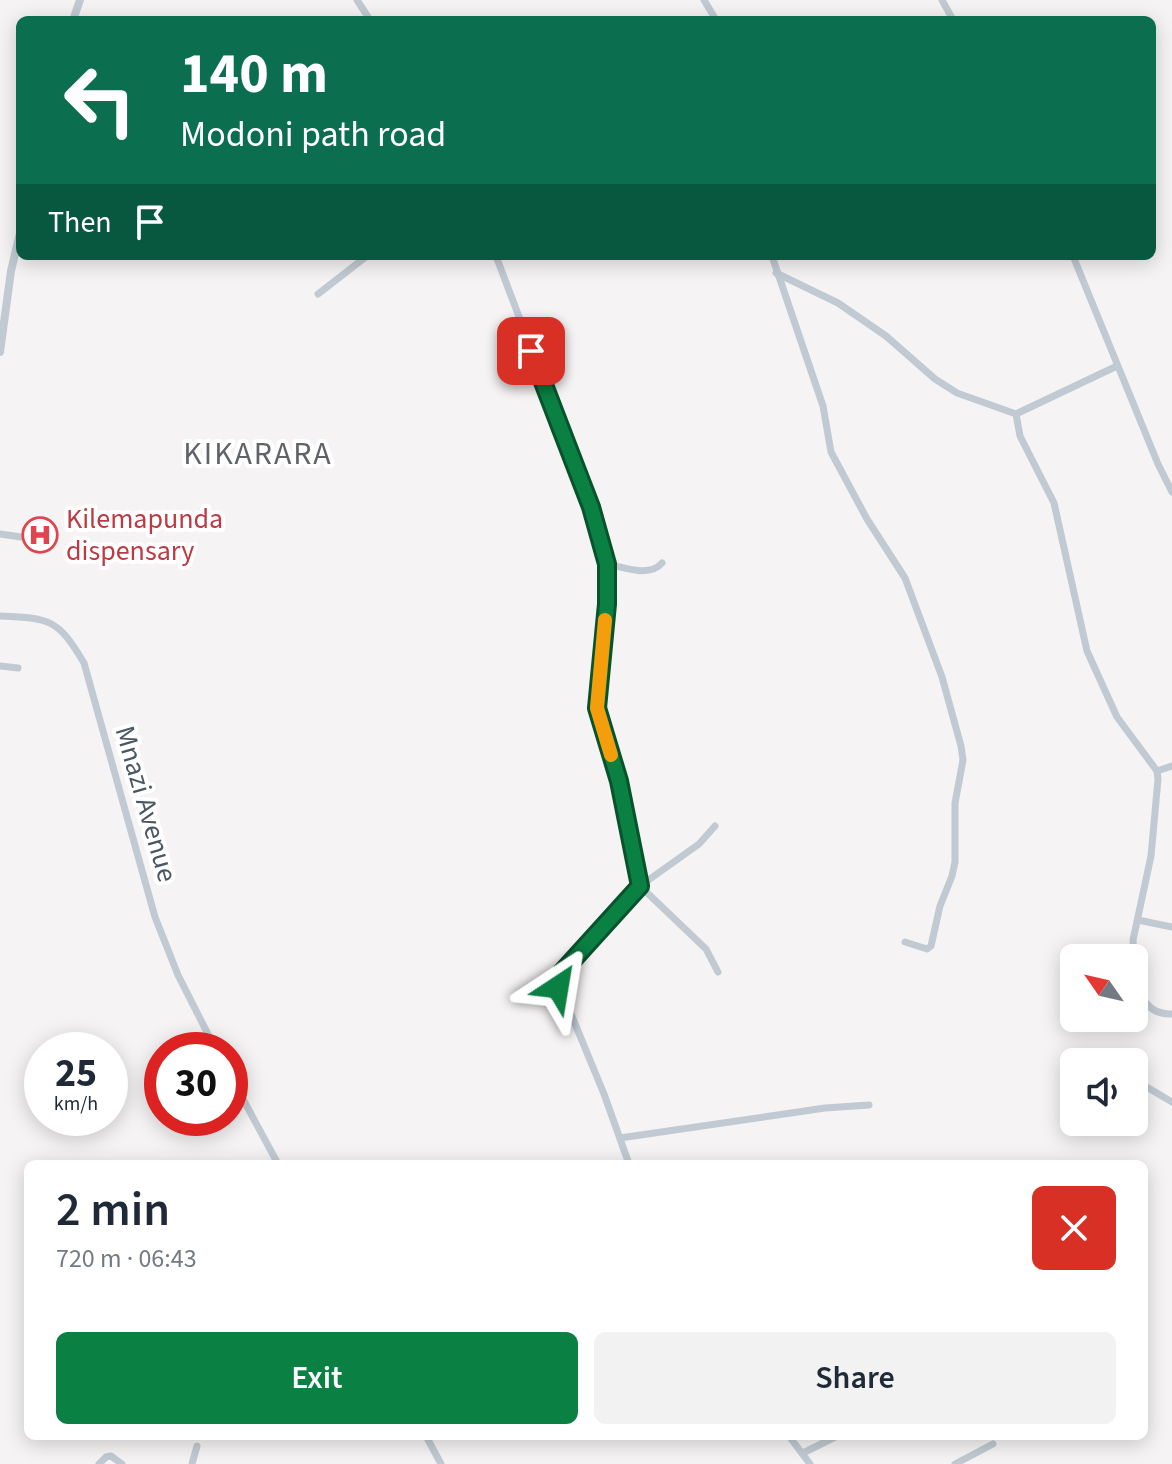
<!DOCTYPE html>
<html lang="en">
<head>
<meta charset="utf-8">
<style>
	:root { --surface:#fff; --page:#f2f2f3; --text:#1f2937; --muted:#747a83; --accent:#0b8043 }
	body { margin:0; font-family:"Source Sans 3",sans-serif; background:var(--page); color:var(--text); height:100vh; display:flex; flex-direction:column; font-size:30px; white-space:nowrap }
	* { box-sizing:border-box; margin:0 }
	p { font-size:26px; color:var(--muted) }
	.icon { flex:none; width:44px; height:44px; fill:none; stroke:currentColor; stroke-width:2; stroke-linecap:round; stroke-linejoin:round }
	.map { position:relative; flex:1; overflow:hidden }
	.side { position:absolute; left:24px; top:1160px; width:1124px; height:280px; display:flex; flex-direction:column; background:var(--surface); border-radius:12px; box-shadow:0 4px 20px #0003 }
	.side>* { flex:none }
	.top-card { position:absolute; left:16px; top:16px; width:1140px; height:244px; border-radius:12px; box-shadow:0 4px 20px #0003; background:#0b6e4f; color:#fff; overflow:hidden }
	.needle { width:52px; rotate:304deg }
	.tools { position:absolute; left:1060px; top:944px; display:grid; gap:16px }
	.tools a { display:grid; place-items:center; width:88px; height:88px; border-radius:12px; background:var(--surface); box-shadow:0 4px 20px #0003; font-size:40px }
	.speed { position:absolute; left:24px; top:1032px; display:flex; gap:16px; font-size:40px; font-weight:700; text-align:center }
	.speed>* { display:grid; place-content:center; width:104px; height:104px; border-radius:50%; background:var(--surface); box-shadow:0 4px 20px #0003; line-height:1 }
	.speed small { font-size:20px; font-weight:400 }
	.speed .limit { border:12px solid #d22; background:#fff; color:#111 }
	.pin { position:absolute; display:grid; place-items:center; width:68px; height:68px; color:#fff; margin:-34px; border-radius:16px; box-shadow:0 4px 12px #0006 }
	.me { position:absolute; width:88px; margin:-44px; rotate:33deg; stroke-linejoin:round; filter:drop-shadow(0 0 6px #0008) }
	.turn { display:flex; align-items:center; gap:28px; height:168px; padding:0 32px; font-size:36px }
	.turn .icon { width:104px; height:104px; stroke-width:2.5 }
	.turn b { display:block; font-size:56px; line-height:68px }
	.then { display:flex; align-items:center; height:76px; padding:0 32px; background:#0003; gap:16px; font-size:30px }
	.round { display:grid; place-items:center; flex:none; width:84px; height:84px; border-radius:12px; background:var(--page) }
	.overview { display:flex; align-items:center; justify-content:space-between; height:136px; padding:0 32px }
	h1 { font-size:48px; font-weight:600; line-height:60px }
	.button { display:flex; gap:16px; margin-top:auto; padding:16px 32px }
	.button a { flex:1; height:92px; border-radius:12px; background:var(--accent); color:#fff; font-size:32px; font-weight:600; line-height:92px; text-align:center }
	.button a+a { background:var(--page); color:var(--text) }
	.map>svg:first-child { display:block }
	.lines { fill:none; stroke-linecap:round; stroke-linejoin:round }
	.minor { stroke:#c1cad2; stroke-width:7 }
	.tertiary { stroke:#c1cad2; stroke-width:8 }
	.route-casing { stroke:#07532c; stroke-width:20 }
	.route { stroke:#0b8043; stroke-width:14 }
	.slow { stroke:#f59e0b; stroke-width:14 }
	.labels { text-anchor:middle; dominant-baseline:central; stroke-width:8; stroke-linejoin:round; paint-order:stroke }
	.health-label { font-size:28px; fill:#be3a42; stroke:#fff; text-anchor:start }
	.street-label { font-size:28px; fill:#4a5661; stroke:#fff }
	.quarter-label { font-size:32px; letter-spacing:2px; fill:#5f6368; stroke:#fff }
</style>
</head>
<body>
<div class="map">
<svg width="1172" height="1464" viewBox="0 0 1172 1464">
	<rect width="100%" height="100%" fill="#f5f3f3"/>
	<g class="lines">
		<!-- minor -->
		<g class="minor">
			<path d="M 357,0 L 370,20"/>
			<path d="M 704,0 L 716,20"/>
			<path d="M 942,0 L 953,20"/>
			<path d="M 496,256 L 591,507 L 607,564 L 607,604 L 597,708 L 619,781 L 640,886 L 557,980 L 604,1094 L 629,1164"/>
			<path d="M 772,256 L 823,406 L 831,452 L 867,519 L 905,578 L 942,677 L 961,746 L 963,760 L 955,803 L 955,862 L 952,876 L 940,906 L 931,946 L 927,949 L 905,942"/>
			<path d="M 1073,256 L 1158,464 L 1172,492"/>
			<path d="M 776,273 L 838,303 L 886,336 L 935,379 L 957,393 L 1016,414"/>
			<path d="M 318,294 L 367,256"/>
			<path d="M 1117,366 L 1016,414 L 1020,436 L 1054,503 L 1087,651 L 1117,717 L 1157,771 L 1158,779 L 1151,856 L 1133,940 L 1134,958"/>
			<path d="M 0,534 L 21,537"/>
			<path d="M 607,564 C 624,567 649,578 662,563"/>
			<path d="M 0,616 C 50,618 58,619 84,663 L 155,917 L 178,975 L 216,1050"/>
			<path d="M 0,666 L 18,668"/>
			<path d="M 1157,771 L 1172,766"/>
			<path d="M 715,826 L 699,844 L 640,886 L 706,949 L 718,972"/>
			<path d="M 1138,920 L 1172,927"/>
			<path d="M 1134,975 C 1140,996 1147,1015 1172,1014"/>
			<path d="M 230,1075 L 278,1164"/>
			<path d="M 1134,1083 L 1140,1083 L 1172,1102"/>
			<path d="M 620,1138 L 825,1108 L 869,1105"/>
			<path d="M 426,1436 L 441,1464"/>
			<path d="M 789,1436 L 810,1464"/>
			<path d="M 803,1453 L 837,1436"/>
			<path d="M 99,1464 L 106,1457 L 111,1456 L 122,1464"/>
			<path d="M 192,1464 L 197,1446"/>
			<path d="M 955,1464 L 993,1444"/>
		</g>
		<!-- tertiary -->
		<g class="tertiary">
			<path d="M 73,20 L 80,0"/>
			<path d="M 0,352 L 11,271 L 20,233"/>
		</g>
	</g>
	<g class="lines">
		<defs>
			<path id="route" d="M 531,351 L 591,507 L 607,564 L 607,604 L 597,708 L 619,781 L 640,886 L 562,972 L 557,980 L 558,987"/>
		</defs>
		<!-- route casing -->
		<use href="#route" class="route-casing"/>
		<!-- route -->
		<use href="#route" class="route"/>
		<!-- slow -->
		<path class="slow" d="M 605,620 L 597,708 L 611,755"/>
	</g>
	<!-- icons -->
	<defs>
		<symbol id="hospital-ring" viewBox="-11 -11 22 22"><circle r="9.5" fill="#fff" stroke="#e0444e" stroke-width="1.5"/><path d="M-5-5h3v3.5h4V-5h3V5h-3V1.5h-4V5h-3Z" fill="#e0444e"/></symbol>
	</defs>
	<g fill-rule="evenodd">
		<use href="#hospital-ring" x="20" y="515" width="40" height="40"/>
	</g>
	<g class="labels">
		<!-- health labels -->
		<g class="health-label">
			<text x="66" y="519">Kilemapunda<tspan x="66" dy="32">dispensary</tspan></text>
		</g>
		<!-- street labels -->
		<g class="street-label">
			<text transform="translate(146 804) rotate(74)">Mnazi Avenue</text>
		</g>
		<!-- quarter labels -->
		<g class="quarter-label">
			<text x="258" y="454">KIKARARA</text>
		</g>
	</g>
</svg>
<div class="tools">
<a><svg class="needle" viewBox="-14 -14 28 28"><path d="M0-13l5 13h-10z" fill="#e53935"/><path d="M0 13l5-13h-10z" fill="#747a83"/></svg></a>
<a><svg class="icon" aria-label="sound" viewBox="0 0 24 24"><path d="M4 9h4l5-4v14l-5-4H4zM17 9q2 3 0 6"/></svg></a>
</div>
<div class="speed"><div>25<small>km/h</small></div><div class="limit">30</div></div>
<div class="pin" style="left:531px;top:351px;background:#d93025"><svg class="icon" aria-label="arrive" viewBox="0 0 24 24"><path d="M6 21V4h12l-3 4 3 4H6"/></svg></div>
<svg class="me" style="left:558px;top:987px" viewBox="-20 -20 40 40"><path d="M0-17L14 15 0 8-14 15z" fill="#0b8043" stroke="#fff" stroke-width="4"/></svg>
<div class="top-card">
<div class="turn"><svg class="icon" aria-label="left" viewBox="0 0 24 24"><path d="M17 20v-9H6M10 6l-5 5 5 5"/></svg><div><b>140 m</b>Modoni path road</div></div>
<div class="then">Then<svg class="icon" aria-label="arrive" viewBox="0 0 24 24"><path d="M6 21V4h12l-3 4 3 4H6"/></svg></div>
</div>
<section class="side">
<div class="overview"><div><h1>2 min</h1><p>720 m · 06:43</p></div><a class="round" style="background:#d93025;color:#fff"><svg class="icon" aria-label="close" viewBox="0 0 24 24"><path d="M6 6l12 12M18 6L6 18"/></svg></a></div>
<div class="button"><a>Exit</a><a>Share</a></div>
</section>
</div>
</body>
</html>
